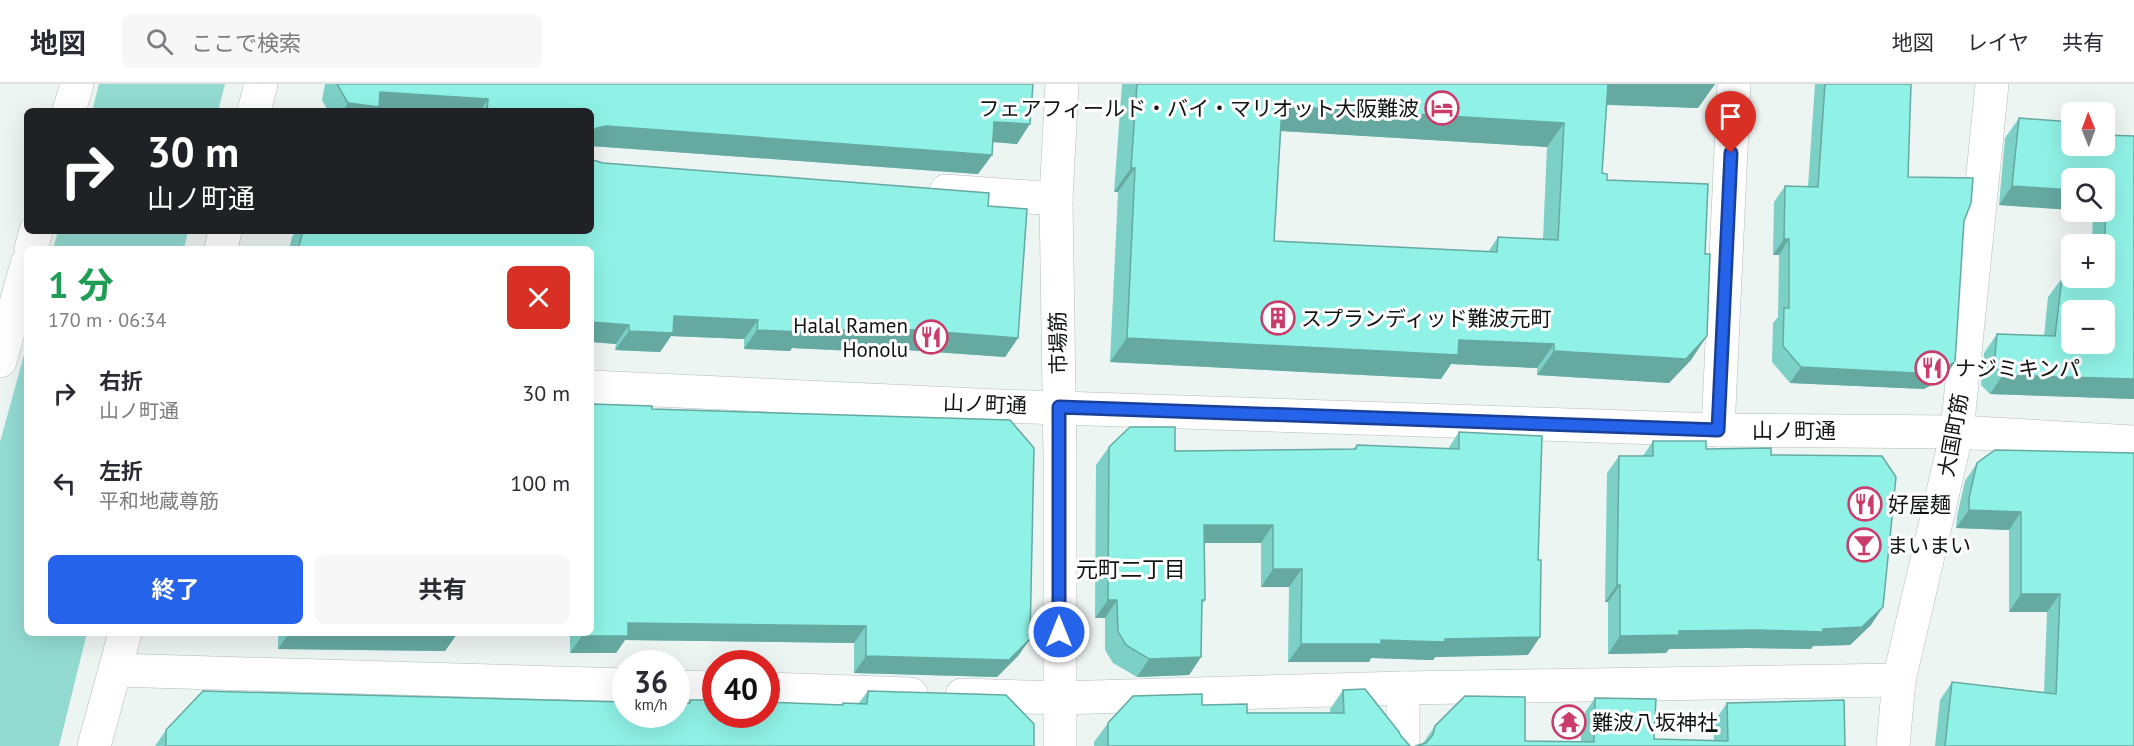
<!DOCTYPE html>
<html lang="ja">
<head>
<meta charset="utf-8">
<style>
	:root { --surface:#fff; --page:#f7f7f7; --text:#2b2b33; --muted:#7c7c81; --line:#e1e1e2; --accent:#2563eb }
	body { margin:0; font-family:"PT Sans","Noto Sans JP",sans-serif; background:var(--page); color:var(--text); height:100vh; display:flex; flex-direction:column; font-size:22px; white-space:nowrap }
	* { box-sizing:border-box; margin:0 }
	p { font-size:20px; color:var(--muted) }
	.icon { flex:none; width:33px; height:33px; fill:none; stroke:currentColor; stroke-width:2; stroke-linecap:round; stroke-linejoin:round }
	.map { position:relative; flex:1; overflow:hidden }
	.panel { position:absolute; left:24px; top:162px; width:570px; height:390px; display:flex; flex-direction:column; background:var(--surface); border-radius:9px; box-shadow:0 6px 24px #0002 }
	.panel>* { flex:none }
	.hud { position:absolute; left:24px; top:24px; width:570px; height:126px; border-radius:9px; box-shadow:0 6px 24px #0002; background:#202124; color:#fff; overflow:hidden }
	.needle { width:39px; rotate:359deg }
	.fabs { position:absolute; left:2061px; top:18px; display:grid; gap:12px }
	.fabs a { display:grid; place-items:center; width:54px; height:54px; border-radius:9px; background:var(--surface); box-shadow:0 6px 24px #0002; font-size:30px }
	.speed { position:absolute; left:612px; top:566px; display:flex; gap:12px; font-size:30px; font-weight:700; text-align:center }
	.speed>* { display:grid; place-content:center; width:78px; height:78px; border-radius:50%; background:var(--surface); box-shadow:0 6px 24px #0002; line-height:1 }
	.speed small { font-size:15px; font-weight:400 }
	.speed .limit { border:9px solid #d22; background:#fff; color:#111 }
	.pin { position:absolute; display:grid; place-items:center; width:51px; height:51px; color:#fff; margin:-62px -26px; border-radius:50% 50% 50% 0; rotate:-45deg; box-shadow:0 0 6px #0007 }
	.pin .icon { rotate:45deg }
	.me { position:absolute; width:66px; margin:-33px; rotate:0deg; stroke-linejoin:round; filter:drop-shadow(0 0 4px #0008) }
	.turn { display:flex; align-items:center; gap:21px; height:126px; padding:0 24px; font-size:27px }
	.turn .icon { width:78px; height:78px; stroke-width:2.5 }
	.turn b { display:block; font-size:42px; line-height:51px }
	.round { display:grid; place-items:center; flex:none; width:63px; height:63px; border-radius:9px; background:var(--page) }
	.summary { display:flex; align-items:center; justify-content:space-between; height:102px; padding:0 24px }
	h1 { font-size:36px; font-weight:700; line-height:45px; color:#1e9e55 }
	.cta { display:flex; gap:12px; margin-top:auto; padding:12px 24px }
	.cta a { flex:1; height:69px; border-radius:9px; background:var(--accent); color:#fff; font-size:24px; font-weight:700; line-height:69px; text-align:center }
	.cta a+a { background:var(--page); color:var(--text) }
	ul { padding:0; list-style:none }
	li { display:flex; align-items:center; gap:18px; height:90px; padding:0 24px }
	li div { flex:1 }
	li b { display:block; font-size:22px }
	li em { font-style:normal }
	header { display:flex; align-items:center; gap:36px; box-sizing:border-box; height:84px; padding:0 30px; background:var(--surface); border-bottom:2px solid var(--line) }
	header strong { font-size:28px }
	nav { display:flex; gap:33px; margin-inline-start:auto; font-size:21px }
	.search { width:420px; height:54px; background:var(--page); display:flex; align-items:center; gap:15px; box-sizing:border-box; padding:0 21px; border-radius:9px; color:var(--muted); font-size:22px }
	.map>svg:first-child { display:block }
	.green { fill:#93dbd1 }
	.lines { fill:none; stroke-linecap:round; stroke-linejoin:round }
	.minor-casing { stroke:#b4bcbb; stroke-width:34 }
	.tertiary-casing { stroke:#b4bcbb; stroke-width:34 }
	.minor { stroke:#fff; stroke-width:33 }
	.tertiary { stroke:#fff; stroke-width:33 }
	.wall { fill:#7cd0c6; fill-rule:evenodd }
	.shaded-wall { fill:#65a9a1 }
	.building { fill:#90f2e6; stroke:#65a9a1; stroke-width:1.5; fill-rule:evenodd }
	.route-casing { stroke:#184099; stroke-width:15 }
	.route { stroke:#2563eb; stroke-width:10 }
	.labels { text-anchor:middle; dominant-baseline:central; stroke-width:6; stroke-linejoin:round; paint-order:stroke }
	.poi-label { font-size:21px; fill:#111413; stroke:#fff; text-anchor:start }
	.street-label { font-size:21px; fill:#111413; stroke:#fff }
	.neighbourhood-label { font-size:22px; fill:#111413; stroke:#fff }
</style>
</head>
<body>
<header>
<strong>地図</strong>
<div class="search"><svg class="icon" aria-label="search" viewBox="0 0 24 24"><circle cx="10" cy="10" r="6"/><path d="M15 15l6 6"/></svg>ここで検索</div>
<nav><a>地図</a><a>レイヤ</a><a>共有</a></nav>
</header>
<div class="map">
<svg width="2134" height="662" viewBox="0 0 2134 662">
	<rect width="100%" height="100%" fill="#edf5f3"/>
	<!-- green -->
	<g class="green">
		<path d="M 99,0 L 225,0 L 218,27 L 92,27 Z"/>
		<path d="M 58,147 L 188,147 L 184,165 L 53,165 Z"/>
		<path d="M 27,260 L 27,549 L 87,549 L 59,662 L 0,662 L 0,358 Z"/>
	</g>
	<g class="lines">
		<defs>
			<g id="minor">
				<path d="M 1403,604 L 1403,662"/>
				<path d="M 1893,662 L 1899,596 L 1957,348 L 1992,0"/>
			</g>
			<g id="tertiary">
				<path d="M 69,27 L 77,0"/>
				<path d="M 254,27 L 261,0"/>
				<path d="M 946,107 L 1056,115"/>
				<path d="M 31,165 L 36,147"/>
				<path d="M 221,165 L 225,147"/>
				<path d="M 0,277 L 27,180"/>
				<path d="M 591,303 L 999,322 L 1718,346 L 1957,348 L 2134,358"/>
				<path d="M 1718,346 L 1734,0"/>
				<path d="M 115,586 L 626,601"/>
				<path d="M 676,603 L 716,604"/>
				<path d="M 766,605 L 911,610"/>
				<path d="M 962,611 L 1059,614 L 1403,604 L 1899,596"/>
				<path d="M 94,662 L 125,549"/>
				<path d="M 1060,662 L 1060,373 L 1056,115 L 1062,0"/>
			</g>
		</defs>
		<!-- minor casing -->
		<use href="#minor" class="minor-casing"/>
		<!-- tertiary casing -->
		<use href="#tertiary" class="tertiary-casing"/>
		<!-- minor -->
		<use href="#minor" class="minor"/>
		<!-- tertiary -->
		<use href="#tertiary" class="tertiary"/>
	</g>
	<!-- wall -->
	<g class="wall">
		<path d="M 325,0 L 1033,0 L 1017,60 L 993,58 L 992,71 L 978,90 L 591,62 L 591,27 L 328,27 L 322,16 Z"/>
		<path d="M 1122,0 L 1715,0 L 1698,24 L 1606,21 L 1602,89 L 1607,96 L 1691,276 L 1669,299 L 1537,291 L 1537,284 L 1451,280 L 1441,295 L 1110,278 L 1118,108 L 1114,108 ZM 1281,47 L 1547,63 L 1543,155 L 1498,153 L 1488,168 L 1274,157 Z"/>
		<path d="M 1815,0 L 1911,0 L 1908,93 L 1964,137 L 1955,278 L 1944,294 L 1924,305 L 1790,299 L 1772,278 L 1773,239 L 1778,233 L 1779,171 L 1773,171 L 1774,118 L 1785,102 L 1808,102 Z"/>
		<path d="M 2019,34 L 2072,62 L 2134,52 L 2134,315 L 1990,310 L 1981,301 L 1984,269 L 1997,250 L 2044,252 L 2048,213 L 2062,194 L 2091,195 L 2091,194 L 2104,194 L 2104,160 L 2092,160 L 2093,128 L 2087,128 L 2104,128 L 2104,94 L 2072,94 L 2072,126 L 1999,121 L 2005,54 Z"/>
		<path d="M 593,76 L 603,79 L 988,122 L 1018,254 L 1005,273 L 878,264 L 875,268 L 792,264 L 790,267 L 744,265 L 744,255 L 671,252 L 660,268 L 615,266 L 616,260 L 591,258 L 591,165 L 289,165 L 292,153 L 296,147 L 591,147 Z"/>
		<path d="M 652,325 L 1030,555 L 1018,572 L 997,593 L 854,589 L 854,559 L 625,556 L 616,569 L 570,569 L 570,549 L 591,549 Z"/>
		<path d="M 1459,348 L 1528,571 L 1435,573 L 1433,576 L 1371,574 L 1369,578 L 1288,578 L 1289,503 L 1261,503 L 1261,459 L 1205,459 L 1205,516 L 1202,520 L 1201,573 L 1189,591 L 1137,593 L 1113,579 L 1105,566 L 1105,534 L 1095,534 L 1096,381 L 1109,363 L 1175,367 L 1353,365 L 1357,361 L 1448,365 Z"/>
		<path d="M 1653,357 L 1706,365 L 1771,371 L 1871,541 L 1850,561 L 1813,562 L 1811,565 L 1746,564 L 1669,565 L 1666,569 L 1608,570 L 1608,518 L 1605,518 L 1607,389 L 1619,372 L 1643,372 Z"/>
		<path d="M 1995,366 L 2134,662 L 1935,662 L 1940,616 L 1952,598 L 2044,608 L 2047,528 L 2009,528 L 2009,446 L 1956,444 L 1957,432 L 1965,397 L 1977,379 Z"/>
		<path d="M 278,549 L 457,549 L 445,567 L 278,565 Z"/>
		<path d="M 1343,606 L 1401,652 L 1410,662 L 1094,662 L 1094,658 L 1108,639 L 1202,621 L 1247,629 L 1330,629 L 1330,625 Z"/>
		<path d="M 868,607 L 1034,662 L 155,662 L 166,646 L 688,619 L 690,616 L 842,621 L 843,619 L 858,620 Z"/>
		<path d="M 1595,614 L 1654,655 L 1714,657 L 1713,639 L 1727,619 L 1845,662 L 1423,659 L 1435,642 L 1525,657 L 1581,658 L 1581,634 Z"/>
	</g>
	<!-- shaded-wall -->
	<g class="shaded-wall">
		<path d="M 1605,0 L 1715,0 L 1698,24 L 1591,20 Z"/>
		<path d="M 380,8 L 488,15 L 480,27 L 343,27 L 348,19 Z"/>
		<path d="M 1282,22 L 1564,39 L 1547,63 L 1265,46 Z"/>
		<path d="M 994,38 L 1030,40 L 1017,60 L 981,57 Z"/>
		<path d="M 606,42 L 992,71 L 978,90 L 591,62 L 591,48 L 597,44 Z"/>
		<path d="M 1131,84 L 1135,84 L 1118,108 L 1114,108 Z"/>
		<path d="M 2012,102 L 2072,106 L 2072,126 L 1999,121 Z"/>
		<path d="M 1784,155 L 1789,155 L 1779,171 L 1773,171 Z"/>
		<path d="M 674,232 L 758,236 L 744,255 L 671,252 L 660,268 L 615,266 L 629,247 Z"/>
		<path d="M 591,238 L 629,241 L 616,260 L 591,258 Z"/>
		<path d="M 804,244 L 889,244 L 1018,254 L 1005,273 L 878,264 L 875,268 L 792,264 L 790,267 L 744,265 L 757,246 Z"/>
		<path d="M 1707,252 L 1691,276 L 1669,299 L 1537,291 L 1554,267 Z"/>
		<path d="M 1127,254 L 1459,256 L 1554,260 L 1537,284 L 1451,280 L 1441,295 L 1110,278 Z"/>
		<path d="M 1955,278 L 1944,294 L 1924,305 L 1790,299 L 1801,283 Z"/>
		<path d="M 2003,291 L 2134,295 L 2134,315 L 1990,310 Z"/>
		<path d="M 1969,426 L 2021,428 L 2009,446 L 1956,444 Z"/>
		<path d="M 1204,441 L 1273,441 L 1261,459 L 1192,459 Z"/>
		<path d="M 1273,485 L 1302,485 L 1289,503 L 1261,503 Z"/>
		<path d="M 1617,501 L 1620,501 L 1608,518 L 1605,518 Z"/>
		<path d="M 2021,510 L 2060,510 L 2047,528 L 2009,528 Z"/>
		<path d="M 1108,516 L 1117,516 L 1105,534 L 1095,534 Z"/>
		<path d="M 1883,523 L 1871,541 L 1850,561 L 1813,562 L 1811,565 L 1746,564 L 1669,565 L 1666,569 L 1608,570 L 1620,552 L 1679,547 L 1823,545 Z"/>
		<path d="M 628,539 L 866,542 L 854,559 L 625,556 L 616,569 L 570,569 L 582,552 Z"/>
		<path d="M 289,549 L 372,549 L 457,550 L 445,567 L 278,565 Z"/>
		<path d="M 1540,553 L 1528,571 L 1435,573 L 1433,576 L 1371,574 L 1369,578 L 1288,578 L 1301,560 L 1381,556 Z"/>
		<path d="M 1030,555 L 1018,572 L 997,593 L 854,589 L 866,572 Z"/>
		<path d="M 1201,573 L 1189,591 L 1137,593 L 1149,575 Z"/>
	</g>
	<!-- building -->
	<g class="building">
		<path d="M 337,0 L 1033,0 L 1030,40 L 994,38 L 992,71 L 606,42 L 597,44 L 591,48 L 591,27 L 487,27 L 488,15 L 380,8 L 379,23 L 348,19 Z"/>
		<path d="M 1137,0 L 1608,0 L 1602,89 L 1607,90 L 1607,96 L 1708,100 L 1705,170 L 1710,170 L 1707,252 L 1686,275 L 1554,267 L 1554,260 L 1459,256 L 1458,271 L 1127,254 L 1135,84 L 1131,84 ZM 1282,22 L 1564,39 L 1558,156 L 1498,153 L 1497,168 L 1274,157 Z"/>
		<path d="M 1825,0 L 1911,0 L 1908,93 L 1973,94 L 1971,119 L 1964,137 L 1955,278 L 1934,290 L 1801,283 L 1783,262 L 1784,224 L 1789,224 L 1789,155 L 1784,155 L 1785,102 L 1818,103 Z"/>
		<path d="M 2019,34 L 2072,38 L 2072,62 L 2104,62 L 2104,51 L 2134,52 L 2134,295 L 2003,291 L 1994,282 L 1997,250 L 2055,252 L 2062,194 L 2103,195 L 2103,194 L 2104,194 L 2106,109 L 2104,109 L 2104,94 L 2072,94 L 2072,106 L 2012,102 ZM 2072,226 L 2104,226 L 2104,260 L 2072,260 Z"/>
		<path d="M 591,73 L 593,76 L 603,79 L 989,109 L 988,122 L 1027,125 L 1018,254 L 889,244 L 889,248 L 804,244 L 804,248 L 757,246 L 758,236 L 674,232 L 673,249 L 629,247 L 629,241 L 591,238 L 591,165 L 298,165 L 303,147 L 591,147 Z"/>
		<path d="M 591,320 L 652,322 L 652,325 L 1010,336 L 1034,364 L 1030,555 L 1009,576 L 866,572 L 866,542 L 628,539 L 628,552 L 582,552 L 582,549 L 591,549 Z"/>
		<path d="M 1130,343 L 1175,343 L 1175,367 L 1356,365 L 1357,361 L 1459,365 L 1459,348 L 1542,352 L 1538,476 L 1541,476 L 1540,553 L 1445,555 L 1445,558 L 1381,556 L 1381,560 L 1301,560 L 1302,485 L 1273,485 L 1273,441 L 1204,441 L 1205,516 L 1202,516 L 1201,573 L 1149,575 L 1126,561 L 1118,548 L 1117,516 L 1108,516 L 1109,363 Z"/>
		<path d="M 1653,357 L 1706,357 L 1706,365 L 1771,364 L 1771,371 L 1882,372 L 1896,393 L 1883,523 L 1862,543 L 1823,545 L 1823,548 L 1759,546 L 1679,547 L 1679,551 L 1620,552 L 1620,501 L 1617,501 L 1619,372 L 1653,372 Z"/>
		<path d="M 1995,366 L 2134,369 L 2134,662 L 1945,662 L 1952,598 L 2056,610 L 2060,510 L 2021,510 L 2021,428 L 1969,426 L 1969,414 L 1977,379 Z"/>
		<path d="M 372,549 L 457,549 L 457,550 Z"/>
		<path d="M 1365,605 L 1399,648 L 1401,652 L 1410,662 L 1108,662 L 1108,639 L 1133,612 L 1202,610 L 1202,621 L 1247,620 L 1247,629 L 1344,629 L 1343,606 Z"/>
		<path d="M 203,607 L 626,618 L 626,630 L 676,630 L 676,619 L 690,619 L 690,616 L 716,616 L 716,630 L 766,630 L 766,618 L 843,621 L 843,619 L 867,620 L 868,607 L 1006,611 L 1034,640 L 1034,662 L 166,662 L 166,646 Z"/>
		<path d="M 1465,612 L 1525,613 L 1525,657 L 1594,658 L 1595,614 L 1656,615 L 1654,655 L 1728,657 L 1727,619 L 1844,616 L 1845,662 L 1415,662 L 1426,659 L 1433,651 L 1435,642 Z"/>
	</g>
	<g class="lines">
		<defs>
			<path id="route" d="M 1059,548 L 1059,323 L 1718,346 L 1731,69"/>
		</defs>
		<!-- route casing -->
		<use href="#route" class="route-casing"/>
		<!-- route -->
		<use href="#route" class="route"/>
	</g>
	<!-- icons -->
	<defs>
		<symbol id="hotel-ring" viewBox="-11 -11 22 22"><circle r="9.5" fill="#fff" stroke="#ca3d6a" stroke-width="1.5"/><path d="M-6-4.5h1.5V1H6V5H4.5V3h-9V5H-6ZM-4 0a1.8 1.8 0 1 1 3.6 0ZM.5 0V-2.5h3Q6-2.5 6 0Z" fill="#ca3d6a"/></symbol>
		<symbol id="building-ring" viewBox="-11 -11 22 22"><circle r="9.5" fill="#fff" stroke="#ca3d6a" stroke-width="1.5"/><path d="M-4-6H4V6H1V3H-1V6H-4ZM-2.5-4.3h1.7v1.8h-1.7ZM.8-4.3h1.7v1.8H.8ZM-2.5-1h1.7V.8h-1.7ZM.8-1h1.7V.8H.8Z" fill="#ca3d6a"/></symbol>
		<symbol id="restaurant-ring" viewBox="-11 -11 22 22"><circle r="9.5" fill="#fff" stroke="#ca3d6a" stroke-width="1.5"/><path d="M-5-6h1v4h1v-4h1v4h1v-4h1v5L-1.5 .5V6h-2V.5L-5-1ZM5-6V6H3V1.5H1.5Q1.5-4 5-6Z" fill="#ca3d6a"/></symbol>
		<symbol id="bar-ring" viewBox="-11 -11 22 22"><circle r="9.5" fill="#fff" stroke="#ca3d6a" stroke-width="1.5"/><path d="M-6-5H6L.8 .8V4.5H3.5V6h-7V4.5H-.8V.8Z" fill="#ca3d6a"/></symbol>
		<symbol id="temple-ring" viewBox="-11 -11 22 22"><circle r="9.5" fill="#fff" stroke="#ca3d6a" stroke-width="1.5"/><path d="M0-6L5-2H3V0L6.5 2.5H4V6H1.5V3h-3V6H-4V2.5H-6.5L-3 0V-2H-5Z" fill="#ca3d6a"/></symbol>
	</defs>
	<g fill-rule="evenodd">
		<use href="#hotel-ring" x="1423" y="5" width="38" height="38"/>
		<use href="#building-ring" x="1259" y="215" width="38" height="38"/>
		<use href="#restaurant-ring" x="912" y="234" width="38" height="38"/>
		<use href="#restaurant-ring" x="1913" y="265" width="38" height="38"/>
		<use href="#restaurant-ring" x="1846" y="401" width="38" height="38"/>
		<use href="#bar-ring" x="1845" y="442" width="38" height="38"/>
		<use href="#temple-ring" x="1550" y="619" width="38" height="38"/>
	</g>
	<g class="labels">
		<!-- poi labels -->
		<g class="poi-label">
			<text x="1419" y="24" text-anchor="end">フェアフィールド・バイ・マリオット大阪難波</text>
			<text x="1301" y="234">スプランディッド難波元町</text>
			<text x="908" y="241" text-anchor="end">Halal Ramen<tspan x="908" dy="24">Honolu</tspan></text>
			<text x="1955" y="284">ナジミキンパ</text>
			<text x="1888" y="420">好屋麺</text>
			<text x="1887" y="461">まいまい</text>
			<text x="1592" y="638">難波八坂神社</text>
		</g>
		<!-- street labels -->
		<g class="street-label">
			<text transform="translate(1058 259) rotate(-91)">市場筋</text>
			<text transform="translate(985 320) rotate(2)">山ノ町通</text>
			<text x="1794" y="346">山ノ町通</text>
			<text transform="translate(1953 351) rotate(-80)">大国町筋</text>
		</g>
		<!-- neighbourhood labels -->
		<g class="neighbourhood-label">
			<text x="1131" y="485">元町二丁目</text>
		</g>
	</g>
</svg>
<div class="fabs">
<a><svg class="needle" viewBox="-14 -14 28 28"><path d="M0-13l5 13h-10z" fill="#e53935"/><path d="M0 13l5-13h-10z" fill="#7c7c81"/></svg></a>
<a><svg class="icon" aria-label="search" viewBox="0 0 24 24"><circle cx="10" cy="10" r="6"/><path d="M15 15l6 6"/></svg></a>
<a>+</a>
<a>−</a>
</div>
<div class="speed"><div>36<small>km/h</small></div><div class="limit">40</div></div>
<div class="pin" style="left:1731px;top:69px;background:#d93025"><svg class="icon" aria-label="arrive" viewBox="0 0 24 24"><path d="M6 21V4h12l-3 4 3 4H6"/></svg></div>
<svg class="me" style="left:1059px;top:548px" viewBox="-20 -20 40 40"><circle r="17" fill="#2563eb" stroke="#fff" stroke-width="3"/><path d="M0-11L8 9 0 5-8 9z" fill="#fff"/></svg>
<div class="hud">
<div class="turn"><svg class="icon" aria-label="right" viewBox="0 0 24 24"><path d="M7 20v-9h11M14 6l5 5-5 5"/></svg><div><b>30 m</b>山ノ町通</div></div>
</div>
<section class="panel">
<div class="summary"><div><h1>1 分</h1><p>170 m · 06:34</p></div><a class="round" style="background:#d93025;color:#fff"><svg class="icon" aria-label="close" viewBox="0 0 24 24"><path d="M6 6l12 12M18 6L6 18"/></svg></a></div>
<ul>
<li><svg class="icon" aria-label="right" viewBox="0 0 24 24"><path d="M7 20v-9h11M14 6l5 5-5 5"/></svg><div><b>右折</b><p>山ノ町通</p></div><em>30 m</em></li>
<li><svg class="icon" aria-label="left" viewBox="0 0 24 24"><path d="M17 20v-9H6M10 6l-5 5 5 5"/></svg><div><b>左折</b><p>平和地蔵尊筋</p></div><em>100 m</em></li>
</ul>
<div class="cta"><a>終了</a><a>共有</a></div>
</section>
</div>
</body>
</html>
